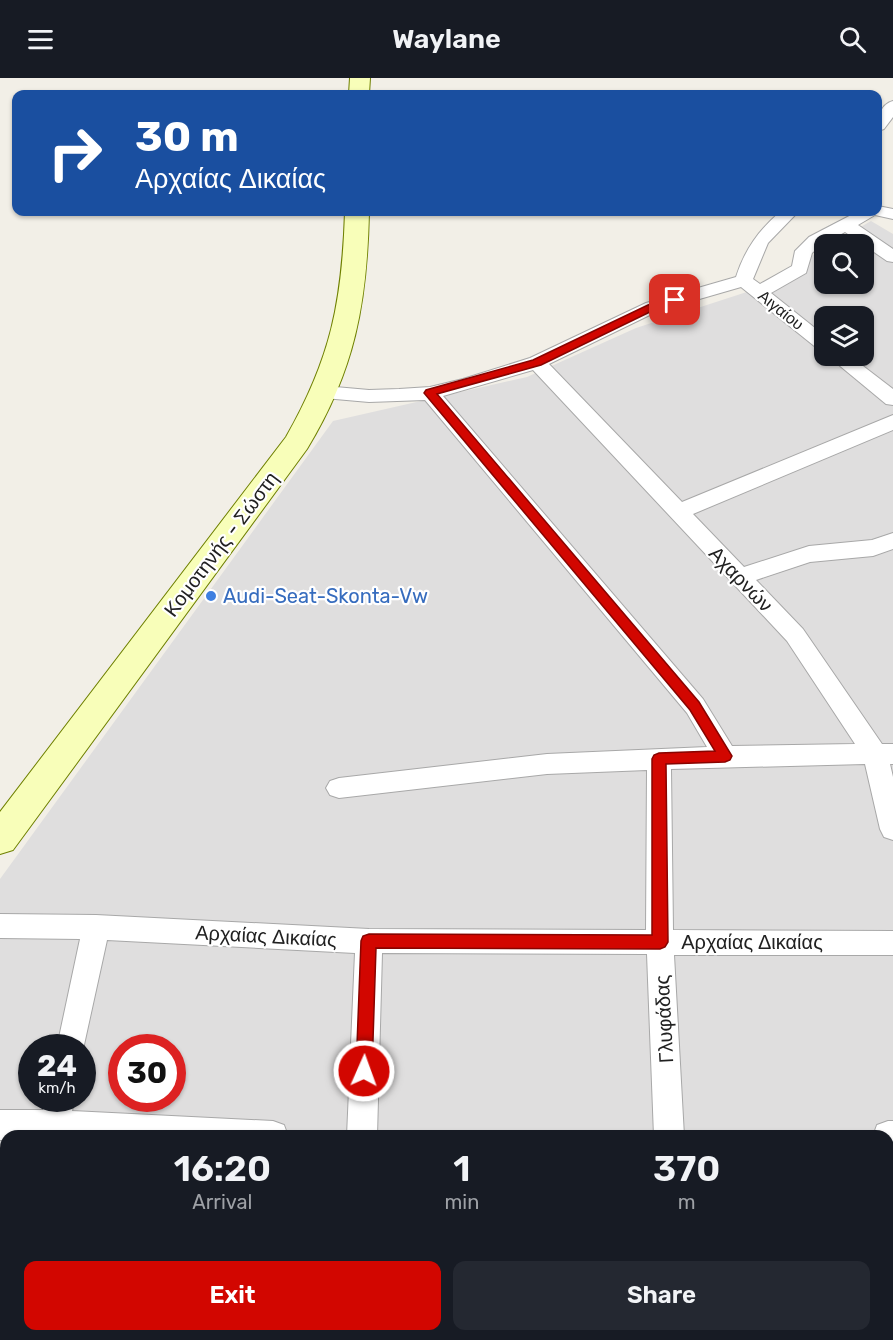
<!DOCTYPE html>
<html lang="en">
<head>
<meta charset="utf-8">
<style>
	:root { --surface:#171b24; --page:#242831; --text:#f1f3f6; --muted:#9ea1a6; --accent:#d20600 }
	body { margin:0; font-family:Rubik,sans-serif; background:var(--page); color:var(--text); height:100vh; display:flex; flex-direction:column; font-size:22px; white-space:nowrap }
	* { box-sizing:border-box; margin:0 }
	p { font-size:20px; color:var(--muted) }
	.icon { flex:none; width:33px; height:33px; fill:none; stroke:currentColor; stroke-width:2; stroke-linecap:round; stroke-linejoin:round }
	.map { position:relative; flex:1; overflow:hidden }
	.drawer { position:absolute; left:0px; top:1052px; width:894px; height:212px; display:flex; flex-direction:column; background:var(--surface); border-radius:18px 18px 0 0; box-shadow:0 2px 4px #0004 }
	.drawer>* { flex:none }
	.guide { position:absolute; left:12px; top:12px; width:870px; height:126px; border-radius:12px; box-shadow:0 2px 4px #0004; background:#1a4fa0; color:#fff; overflow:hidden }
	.tools { position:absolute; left:814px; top:156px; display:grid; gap:12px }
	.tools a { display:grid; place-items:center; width:60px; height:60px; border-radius:12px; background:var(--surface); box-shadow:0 2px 4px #0004; font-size:30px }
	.speed { position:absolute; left:18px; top:956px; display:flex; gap:12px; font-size:30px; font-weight:700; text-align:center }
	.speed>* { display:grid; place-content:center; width:78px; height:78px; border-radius:50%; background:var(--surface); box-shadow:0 2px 4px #0004; line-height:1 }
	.speed small { font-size:15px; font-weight:400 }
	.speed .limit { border:9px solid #d22; background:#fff; color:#111 }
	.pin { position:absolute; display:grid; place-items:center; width:51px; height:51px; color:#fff; margin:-26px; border-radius:12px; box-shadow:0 3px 9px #0006 }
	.me { position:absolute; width:66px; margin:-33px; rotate:2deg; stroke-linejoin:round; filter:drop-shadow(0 0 4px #0008) }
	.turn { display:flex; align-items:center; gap:21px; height:126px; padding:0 24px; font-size:27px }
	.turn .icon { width:78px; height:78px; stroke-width:2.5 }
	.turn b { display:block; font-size:42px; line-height:51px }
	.eta { display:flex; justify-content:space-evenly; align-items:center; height:102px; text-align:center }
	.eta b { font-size:36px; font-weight:600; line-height:42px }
	.cta { display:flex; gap:12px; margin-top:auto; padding:12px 24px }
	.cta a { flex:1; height:69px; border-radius:12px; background:var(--accent); color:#fff; font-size:24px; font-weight:600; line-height:69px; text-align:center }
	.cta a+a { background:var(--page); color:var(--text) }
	header { display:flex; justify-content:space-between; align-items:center; height:78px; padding:0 24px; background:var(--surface); font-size:27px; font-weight:600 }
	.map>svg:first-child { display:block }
	.residential { fill:#dfdede; fill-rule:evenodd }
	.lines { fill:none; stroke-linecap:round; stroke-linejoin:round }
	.street-casing { stroke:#a8a8a8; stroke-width:2 }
	.secondary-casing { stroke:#6f8000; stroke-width:2 }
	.street { fill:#fff; fill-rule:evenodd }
	.secondary { fill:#f8feb9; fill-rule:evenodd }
	.route { fill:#d20600; stroke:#880400; stroke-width:1.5 }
	.shop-dot { fill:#3f7fe0; stroke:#fff; stroke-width:2 }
	.labels { text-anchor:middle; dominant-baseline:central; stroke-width:4.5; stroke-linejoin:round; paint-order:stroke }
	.far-street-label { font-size:16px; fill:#212121; stroke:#fff }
	.street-label { font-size:20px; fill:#212121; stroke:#fff }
	.shop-label { font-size:20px; fill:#366cbe; stroke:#fff; text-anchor:start }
</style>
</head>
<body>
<header><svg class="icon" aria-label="menu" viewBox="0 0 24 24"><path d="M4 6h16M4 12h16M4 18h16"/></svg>Waylane<svg class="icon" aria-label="search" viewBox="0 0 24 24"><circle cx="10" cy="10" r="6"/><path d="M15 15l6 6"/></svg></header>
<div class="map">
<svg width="893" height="1262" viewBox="0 0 893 1262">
	<rect width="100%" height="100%" fill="#f2efe7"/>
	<!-- residential -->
	<path class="residential" d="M 871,143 L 893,156 L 893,1262 L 0,1262 L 0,801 L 333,343 L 527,299 L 636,250 L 756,211 L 825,170 L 825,206 L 864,206 L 864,166 L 831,166 ZM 825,238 L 864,238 L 864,278 L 825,278 ZM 32,969 L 82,969 L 82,1020 L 32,1020 ZM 122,969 L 172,969 L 172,1020 L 122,1020 ZM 6,1058 L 888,1058 L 888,1257 L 6,1257 Z"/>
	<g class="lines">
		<defs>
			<g id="street">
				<path d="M 893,23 L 893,39 L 884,51 L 878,53 C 878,41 879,27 893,23 Z"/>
				<path d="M 878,128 L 893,131 L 893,141 L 875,137 L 858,147 L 893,171 L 893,184 L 887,183 L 845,154 L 821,167 L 812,175 L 806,195 L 771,215 L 825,258 L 825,273 L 818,271 L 741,209 L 658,233 L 549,286 L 682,424 L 893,337 L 893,352 L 693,436 L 744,489 L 809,468 L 872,462 L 893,455 L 893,471 L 873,478 L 810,484 L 756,502 L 803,551 L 882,666 L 893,666 L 893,686 L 890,686 L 893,699 L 893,762 L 884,759 L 880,751 L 865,686 L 671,691 L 673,852 L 893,853 L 893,877 L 674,877 L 684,1058 L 654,1058 L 647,876 L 382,875 L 377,1058 L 347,1058 L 355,875 L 107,862 L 82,976 L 82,969 L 57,969 L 80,861 L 0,860 L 0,836 L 96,837 L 369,851 L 646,852 L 647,692 L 547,696 L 339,720 L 330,717 L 326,710 L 330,703 L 339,700 L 547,676 L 707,669 L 687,635 L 425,322 L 369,324 L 324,320 L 317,318 L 314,314 L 317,310 L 324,308 L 369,312 L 399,311 L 430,309 L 463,301 L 530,280 L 646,225 L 736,199 C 745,171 759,152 780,134 L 798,134 L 768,165 L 753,201 L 760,206 L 792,188 L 795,173 L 809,159 L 857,134 L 878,134 ZM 533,292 L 787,563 L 855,666 L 732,668 L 703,621 L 443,318 Z"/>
				<path d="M 828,278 L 850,278 L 893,311 L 893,327 L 886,326 Z"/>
				<path d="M 45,1020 L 75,1020 L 72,1033 L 273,1043 L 284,1047 L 288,1058 L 6,1058 L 6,1062 L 0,1062 L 0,1032 L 43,1032 Z"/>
				<path d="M 888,1043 L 893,1043 L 893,1073 L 888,1073 L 888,1058 L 873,1058 L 877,1047 Z"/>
				<path d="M 6,1245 L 6,1257 L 33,1257 L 32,1262 L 0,1262 Z"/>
				<rect x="336" y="1257" width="32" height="5"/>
				<rect x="665" y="1257" width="32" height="5"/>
			</g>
			<g id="secondary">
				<path d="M 350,0 L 370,0 L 369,16 L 349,16 Z"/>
				<path d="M 345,134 L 369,134 C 367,225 355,292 307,371 L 13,772 L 0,776 L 0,734 L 286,359 C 331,280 342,224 345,134 Z"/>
			</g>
		</defs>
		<!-- street casing -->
		<use href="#street" class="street-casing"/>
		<!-- secondary casing -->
		<use href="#secondary" class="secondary-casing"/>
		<!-- street -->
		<use href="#street" class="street"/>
		<!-- secondary -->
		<use href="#secondary" class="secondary"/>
	</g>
	<!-- route -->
	<path class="route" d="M 675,219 L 680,222 L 679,225 L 656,231 L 541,287 L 437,316 L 699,624 L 732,678 L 730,682 L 725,684 L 666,686 L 668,864 L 665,869 L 660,871 L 376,870 L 372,993 L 370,998 L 364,1001 L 358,998 L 356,993 L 361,863 L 363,858 L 369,856 L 652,857 L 652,681 L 654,677 L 659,675 L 715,673 L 690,632 L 424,315 L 426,312 L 533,282 L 648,227 Z"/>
	<!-- markers -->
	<circle class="shop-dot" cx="211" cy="518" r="6"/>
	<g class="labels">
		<!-- far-street labels -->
		<g class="far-street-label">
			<text transform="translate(781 232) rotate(39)">Αιγαίου</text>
		</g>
		<!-- street labels -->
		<g class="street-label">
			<text transform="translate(221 466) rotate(-53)">Κομοτηνής - Σώστη</text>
			<text transform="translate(741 501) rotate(46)">Αχαρνών</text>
			<text transform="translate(266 858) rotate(3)">Αρχαίας Δικαίας</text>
			<text x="752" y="864">Αρχαίας Δικαίας</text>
			<text transform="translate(664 941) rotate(-93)">Γλυφάδας</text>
		</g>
		<!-- shop labels -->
		<g class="shop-label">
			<text x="223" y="518">Audi-Seat-Skonta-Vw</text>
		</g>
	</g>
</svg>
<div class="tools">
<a><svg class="icon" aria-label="search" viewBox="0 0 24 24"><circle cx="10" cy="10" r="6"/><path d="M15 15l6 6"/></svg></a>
<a><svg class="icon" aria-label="layers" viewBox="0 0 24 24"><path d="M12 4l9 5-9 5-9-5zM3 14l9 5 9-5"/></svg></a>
</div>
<div class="speed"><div>24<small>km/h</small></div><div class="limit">30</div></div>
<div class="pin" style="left:675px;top:222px;background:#d93025"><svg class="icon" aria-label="arrive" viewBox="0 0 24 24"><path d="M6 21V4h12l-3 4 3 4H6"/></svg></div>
<svg class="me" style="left:364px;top:993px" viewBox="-20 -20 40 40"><circle r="17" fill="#d20600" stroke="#fff" stroke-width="3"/><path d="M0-11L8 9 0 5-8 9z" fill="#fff"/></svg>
<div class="guide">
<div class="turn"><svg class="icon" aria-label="right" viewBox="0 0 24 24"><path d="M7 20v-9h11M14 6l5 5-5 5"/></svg><div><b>30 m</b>Αρχαίας Δικαίας</div></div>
</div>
<section class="drawer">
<div class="eta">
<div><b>16:20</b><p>Arrival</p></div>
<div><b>1</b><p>min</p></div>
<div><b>370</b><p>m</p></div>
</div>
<div class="cta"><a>Exit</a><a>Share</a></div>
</section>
</div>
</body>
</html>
